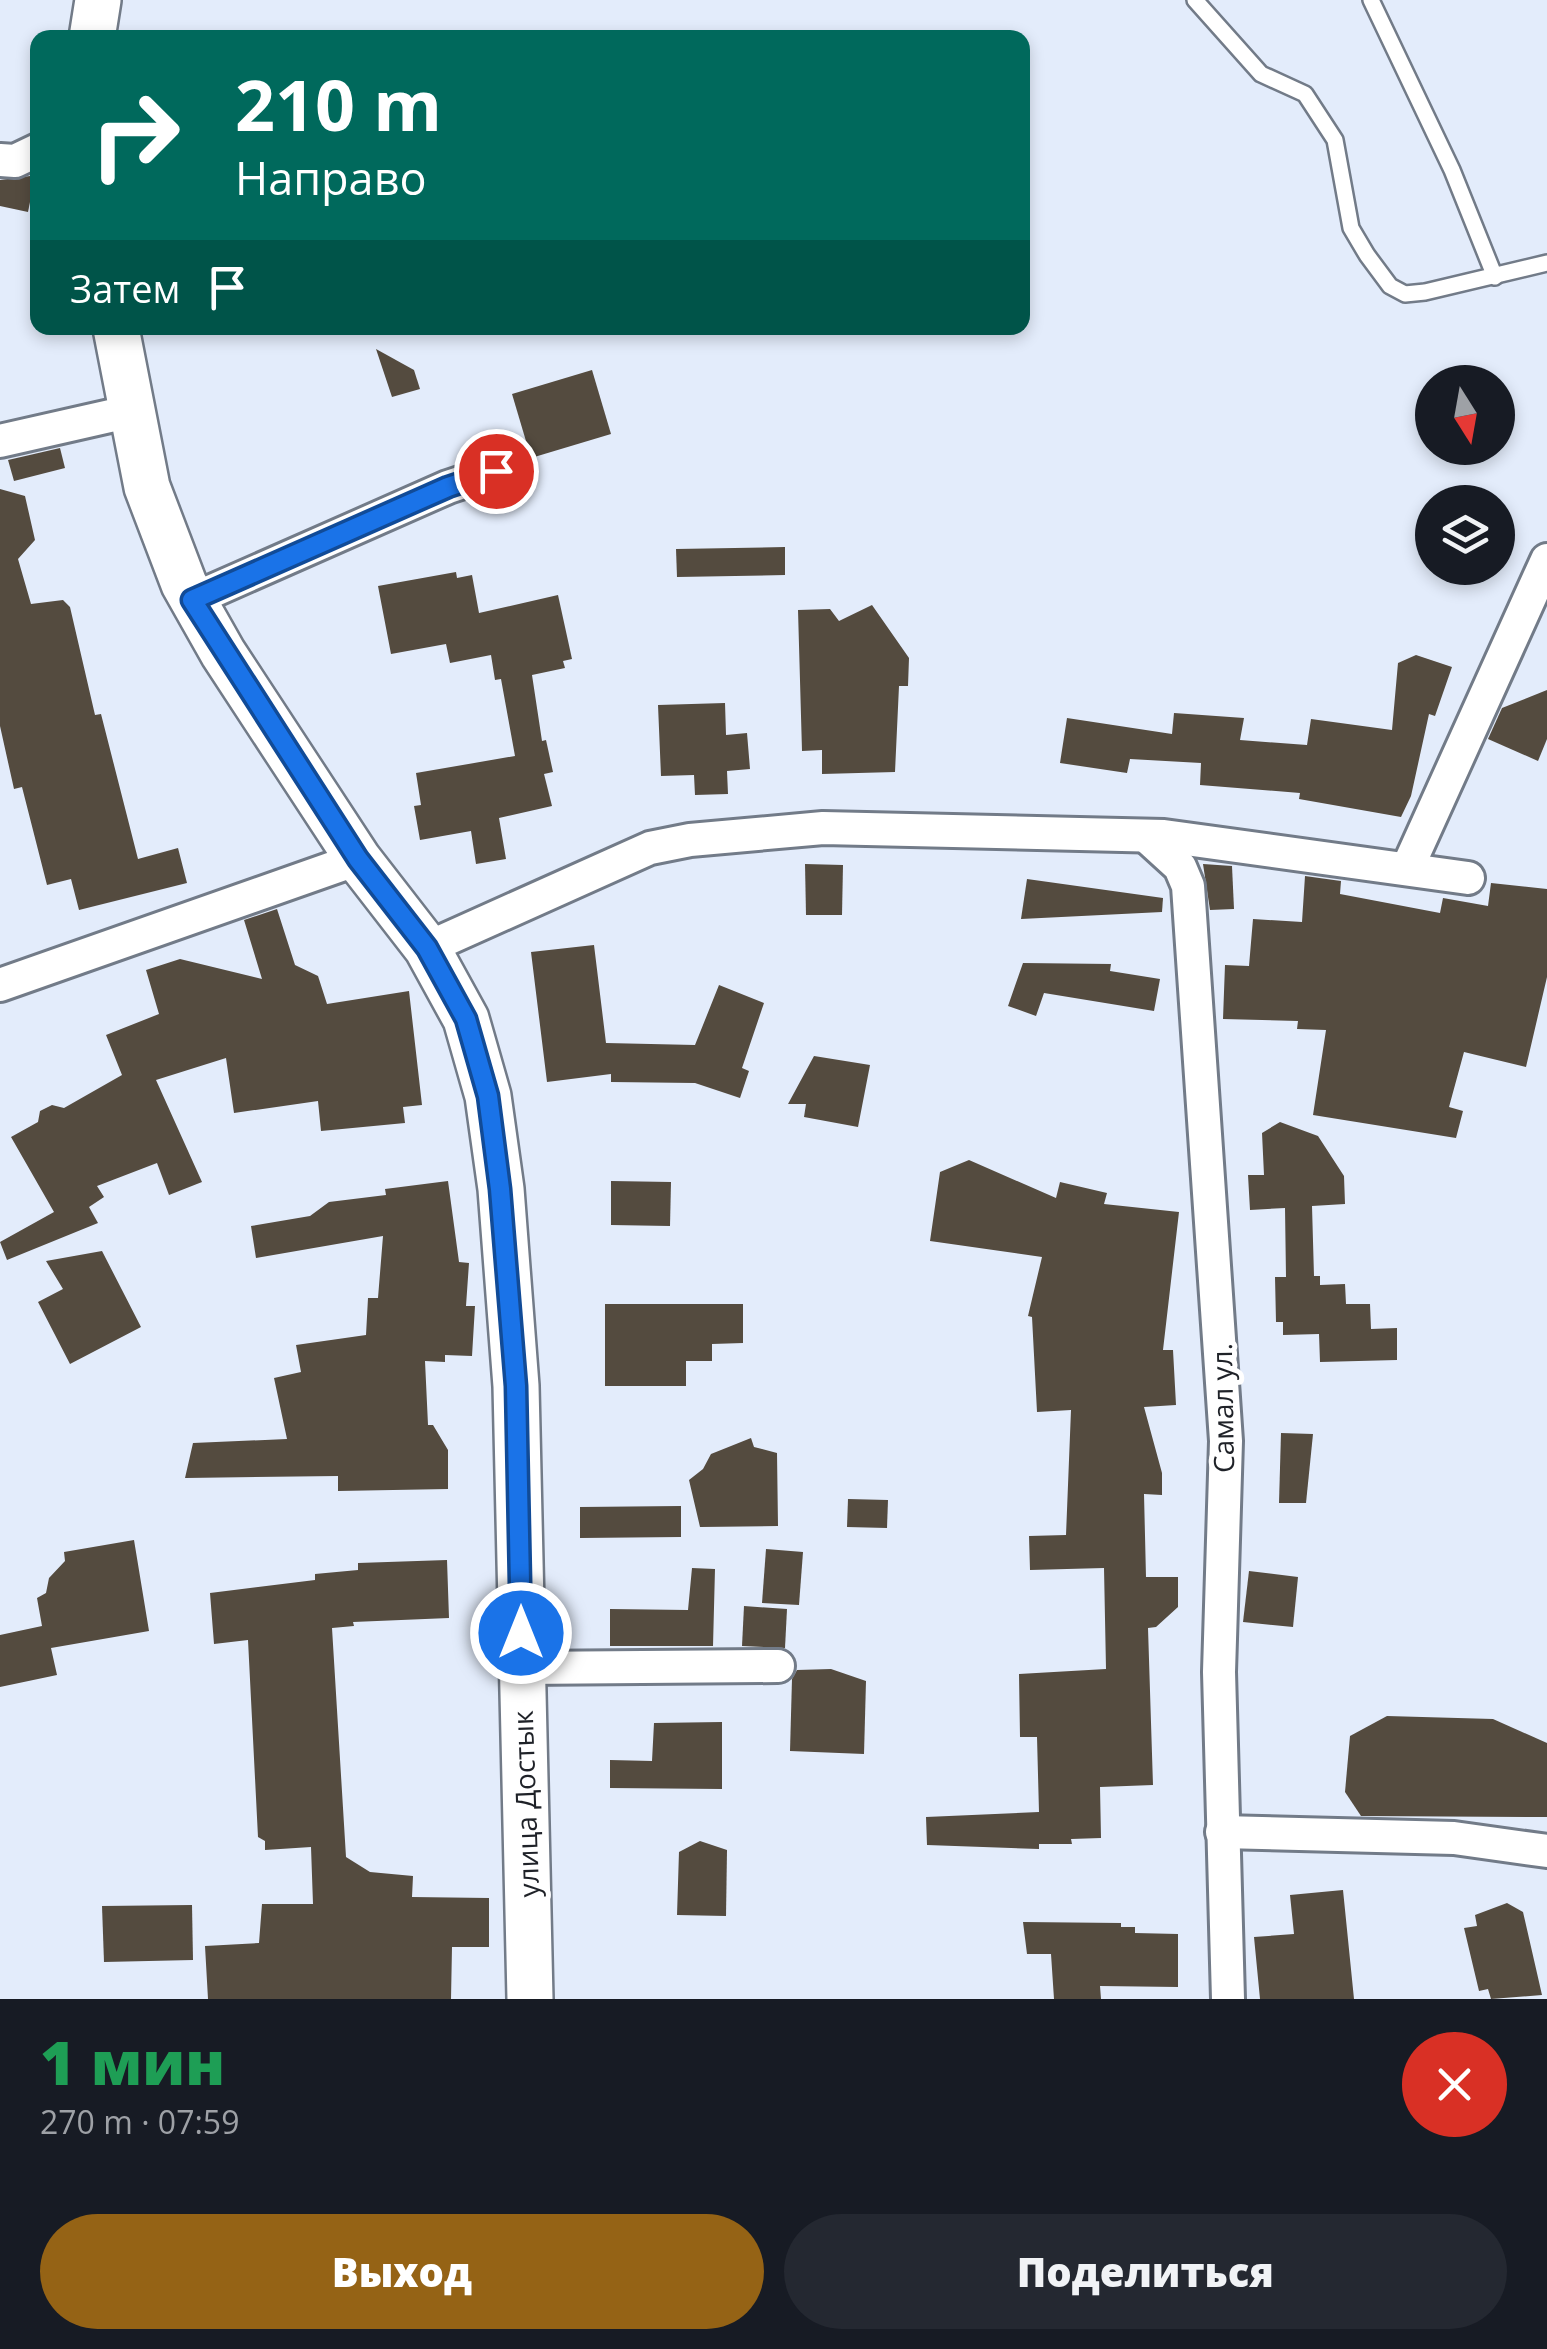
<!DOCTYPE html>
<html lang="ru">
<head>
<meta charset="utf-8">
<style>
	:root { --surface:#171b24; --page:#242831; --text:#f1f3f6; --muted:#9ea1a6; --accent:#956315 }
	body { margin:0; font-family:"Open Sans",sans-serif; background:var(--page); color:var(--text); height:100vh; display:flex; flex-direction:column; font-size:38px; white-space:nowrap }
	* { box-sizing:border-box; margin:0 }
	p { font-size:32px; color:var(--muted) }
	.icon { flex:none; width:55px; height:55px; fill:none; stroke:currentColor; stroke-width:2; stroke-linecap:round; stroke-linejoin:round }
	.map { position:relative; height:1999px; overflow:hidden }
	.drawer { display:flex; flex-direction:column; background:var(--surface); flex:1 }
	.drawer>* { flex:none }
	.hud { position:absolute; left:30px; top:30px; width:1000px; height:305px; border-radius:20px; box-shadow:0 5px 15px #0003; background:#00695c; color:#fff; overflow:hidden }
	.needle { width:65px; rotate:169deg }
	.tools { position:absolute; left:1415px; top:365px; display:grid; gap:20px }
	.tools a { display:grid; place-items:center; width:100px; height:100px; border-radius:50%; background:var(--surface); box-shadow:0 5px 15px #0003; font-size:50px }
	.pin { position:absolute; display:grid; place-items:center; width:85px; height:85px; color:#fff; margin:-42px; border:5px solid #fff; border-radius:50%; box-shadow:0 2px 10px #0007 }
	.me { position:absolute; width:110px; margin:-55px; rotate:0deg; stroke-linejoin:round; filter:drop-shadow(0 0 8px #0008) }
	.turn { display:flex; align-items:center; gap:35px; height:210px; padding:0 40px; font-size:45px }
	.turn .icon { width:130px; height:130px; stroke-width:2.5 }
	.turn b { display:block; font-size:70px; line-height:85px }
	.then { display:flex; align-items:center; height:95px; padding:0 40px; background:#0003; gap:20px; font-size:38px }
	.round { display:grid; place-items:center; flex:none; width:105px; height:105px; border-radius:52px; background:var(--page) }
	.overview { display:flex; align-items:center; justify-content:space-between; height:170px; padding:0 40px }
	h1 { font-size:60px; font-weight:800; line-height:75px; color:#1e9e55 }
	.cta { display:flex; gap:20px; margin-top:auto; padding:20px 40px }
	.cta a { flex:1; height:115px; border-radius:60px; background:var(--accent); color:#fff; font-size:40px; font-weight:800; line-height:115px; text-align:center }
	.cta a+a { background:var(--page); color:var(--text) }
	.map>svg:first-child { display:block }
	.building { fill:#544b3f }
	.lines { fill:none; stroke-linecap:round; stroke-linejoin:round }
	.service-casing { stroke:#727b88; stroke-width:20 }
	.minor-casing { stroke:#727b88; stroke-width:38 }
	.secondary-casing { stroke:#727b88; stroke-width:50 }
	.service { stroke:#fff; stroke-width:15 }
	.minor { stroke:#fff; stroke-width:32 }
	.secondary { stroke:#fff; stroke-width:45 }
	.route-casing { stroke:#114b97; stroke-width:25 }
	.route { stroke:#1a73e8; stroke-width:18 }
	.labels { text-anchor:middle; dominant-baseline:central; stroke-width:10; stroke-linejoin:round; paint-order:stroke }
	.street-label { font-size:28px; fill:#1f2228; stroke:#fff }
</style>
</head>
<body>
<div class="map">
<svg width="1547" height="1999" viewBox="0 0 1547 1999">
	<rect width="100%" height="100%" fill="#e3ecfb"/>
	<!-- building -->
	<g class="building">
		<path d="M 30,176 L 35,177 L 28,212 L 0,206 L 0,180 Z"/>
		<path d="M 376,349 L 414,370 L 420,389 L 392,397 Z"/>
		<path d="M 592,370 L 611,434 L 531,458 L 512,394 Z"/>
		<path d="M 60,448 L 65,468 L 14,481 L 8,460 Z"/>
		<path d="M 0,489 L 25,496 L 35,540 L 18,559 L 31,604 L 63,600 L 70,607 L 95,715 L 101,714 L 138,859 L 178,848 L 187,883 L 79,910 L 71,879 L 47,885 L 22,787 L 14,789 L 0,726 Z"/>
		<path d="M 785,547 L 785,575 L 677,577 L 676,549 Z"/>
		<path d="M 456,572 L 457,578 L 472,575 L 479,613 L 558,595 L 572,659 L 563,661 L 565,668 L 532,675 L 542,741 L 546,740 L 553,772 L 544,774 L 552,806 L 499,818 L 506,859 L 476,864 L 471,831 L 420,840 L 414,806 L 421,805 L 416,773 L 515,756 L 501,679 L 495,680 L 491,655 L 450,663 L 446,644 L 391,654 L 378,586 Z"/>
		<path d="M 872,605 L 909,658 L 908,686 L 899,686 L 895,772 L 822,774 L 822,750 L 802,751 L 798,610 L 830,609 L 839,621 Z"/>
		<path d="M 1416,655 L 1452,667 L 1435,716 L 1429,714 L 1411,796 L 1401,817 L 1299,799 L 1300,793 L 1200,785 L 1201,763 L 1130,759 L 1127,773 L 1060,763 L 1067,718 L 1172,734 L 1174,713 L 1244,718 L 1240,740 L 1307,745 L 1311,719 L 1392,730 L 1398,663 Z"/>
		<path d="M 1547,690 L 1547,739 L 1538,761 L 1488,739 L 1502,708 Z"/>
		<path d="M 725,703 L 726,735 L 747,733 L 750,769 L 727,771 L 728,794 L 695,795 L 694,775 L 661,776 L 658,705 Z"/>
		<path d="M 805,864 L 843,865 L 842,915 L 806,915 Z"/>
		<path d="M 1203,864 L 1232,866 L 1234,909 L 1210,910 Z"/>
		<path d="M 1305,876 L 1341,881 L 1340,894 L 1440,913 L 1443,898 L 1488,906 L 1491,883 L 1547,889 L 1547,977 L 1526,1067 L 1464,1052 L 1449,1107 L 1463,1111 L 1456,1138 L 1313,1115 L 1326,1030 L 1297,1029 L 1298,1021 L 1223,1019 L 1225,965 L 1249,966 L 1253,919 L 1302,922 Z"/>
		<path d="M 1027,879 L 1163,898 L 1162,912 L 1021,919 Z"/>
		<path d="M 277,909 L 295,965 L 318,976 L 327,1004 L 409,991 L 422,1105 L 403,1107 L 405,1123 L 321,1131 L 318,1101 L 234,1113 L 226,1058 L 156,1080 L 202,1182 L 169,1195 L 157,1163 L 97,1186 L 104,1197 L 89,1207 L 98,1223 L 7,1260 L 0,1242 L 54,1212 L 11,1137 L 38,1122 L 40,1111 L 52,1105 L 64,1108 L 122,1075 L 106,1035 L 159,1014 L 146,970 L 180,959 L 262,979 L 244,920 Z"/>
		<path d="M 594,945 L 606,1043 L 695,1045 L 719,985 L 764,1003 L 742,1068 L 749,1071 L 740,1098 L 695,1083 L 611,1082 L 611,1074 L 547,1082 L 531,952 Z"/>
		<path d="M 1023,963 L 1111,964 L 1110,971 L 1160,979 L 1154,1011 L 1044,993 L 1036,1016 L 1008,1006 Z"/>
		<path d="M 814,1056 L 870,1065 L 858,1127 L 804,1117 L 806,1104 L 788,1104 Z"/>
		<path d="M 1280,1122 L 1318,1136 L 1344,1176 L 1345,1204 L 1312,1206 L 1314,1276 L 1320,1276 L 1320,1285 L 1345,1284 L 1346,1304 L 1370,1304 L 1371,1329 L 1397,1328 L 1397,1360 L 1320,1362 L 1319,1334 L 1283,1335 L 1283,1322 L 1276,1322 L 1275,1277 L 1286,1277 L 1285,1208 L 1250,1210 L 1248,1175 L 1264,1175 L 1262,1133 Z"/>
		<path d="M 969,1160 L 1056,1198 L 1060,1182 L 1107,1193 L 1104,1204 L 1179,1212 L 1163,1350 L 1173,1350 L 1176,1405 L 1144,1407 L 1162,1473 L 1162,1495 L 1144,1494 L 1146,1577 L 1178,1577 L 1178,1607 L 1156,1627 L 1148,1628 L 1153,1785 L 1100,1787 L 1101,1838 L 1071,1839 L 1072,1844 L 1039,1844 L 1039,1849 L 927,1845 L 926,1817 L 1039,1812 L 1037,1737 L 1020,1737 L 1019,1674 L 1106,1669 L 1104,1568 L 1030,1570 L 1029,1536 L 1066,1535 L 1071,1410 L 1037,1412 L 1032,1317 L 1028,1316 L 1042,1257 L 930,1241 L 940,1172 Z"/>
		<path d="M 448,1181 L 459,1262 L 469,1263 L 466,1306 L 475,1306 L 472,1356 L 445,1355 L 445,1362 L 425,1361 L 428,1425 L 433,1425 L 448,1450 L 448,1489 L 338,1491 L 338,1476 L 185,1478 L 193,1443 L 287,1439 L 274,1378 L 301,1372 L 296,1345 L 366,1335 L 368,1298 L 378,1298 L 383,1236 L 256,1258 L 251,1226 L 310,1216 L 329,1202 L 386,1195 L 385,1189 Z"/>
		<path d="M 611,1181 L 671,1182 L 670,1226 L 611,1225 Z"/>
		<path d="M 102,1251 L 141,1327 L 70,1364 L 38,1302 L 63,1289 L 46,1261 Z"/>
		<path d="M 605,1304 L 743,1304 L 743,1343 L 712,1344 L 712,1361 L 686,1361 L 686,1386 L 605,1386 Z"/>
		<path d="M 1281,1433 L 1313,1434 L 1306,1503 L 1279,1503 Z"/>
		<path d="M 751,1438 L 754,1447 L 777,1453 L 778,1526 L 700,1527 L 689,1480 L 703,1469 L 711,1454 Z"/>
		<path d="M 848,1499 L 888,1500 L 887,1528 L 847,1527 Z"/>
		<path d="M 681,1506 L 681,1537 L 580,1538 L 580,1507 Z"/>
		<path d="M 134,1540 L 149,1631 L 51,1648 L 57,1675 L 0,1687 L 0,1635 L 42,1626 L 37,1598 L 46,1593 L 49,1578 L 65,1561 L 64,1552 Z"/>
		<path d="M 766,1549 L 803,1552 L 799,1605 L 762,1603 Z"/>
		<path d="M 447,1560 L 449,1618 L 353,1622 L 354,1626 L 332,1628 L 346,1857 L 370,1872 L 413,1876 L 412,1897 L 489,1898 L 489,1947 L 452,1947 L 451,1999 L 208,1999 L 205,1946 L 259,1943 L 262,1904 L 313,1904 L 311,1847 L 265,1850 L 265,1841 L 258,1837 L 248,1640 L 214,1644 L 210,1593 L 315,1580 L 315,1574 L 358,1570 L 358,1563 Z"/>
		<path d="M 692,1568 L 715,1569 L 713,1646 L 610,1646 L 610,1609 L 688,1610 Z"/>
		<path d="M 1249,1571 L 1298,1577 L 1293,1627 L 1243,1622 Z"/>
		<path d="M 744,1606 L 787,1609 L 785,1648 L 742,1646 Z"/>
		<path d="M 831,1669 L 866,1681 L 864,1754 L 790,1751 L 792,1679 L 797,1670 Z"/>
		<path d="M 1387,1716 L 1493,1719 L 1547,1743 L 1547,1817 L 1361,1816 L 1345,1792 L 1350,1736 Z"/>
		<path d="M 722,1722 L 722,1789 L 610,1788 L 610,1760 L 652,1761 L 654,1723 Z"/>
		<path d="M 700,1841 L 727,1850 L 726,1916 L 677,1915 L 679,1852 Z"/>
		<path d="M 1343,1890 L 1354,1999 L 1260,1999 L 1254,1937 L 1294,1934 L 1290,1895 Z"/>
		<path d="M 1507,1903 L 1523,1912 L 1542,1995 L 1491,1999 L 1488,1989 L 1479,1991 L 1464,1928 L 1477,1926 L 1475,1915 Z"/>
		<path d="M 192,1905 L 193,1960 L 104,1962 L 102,1906 Z"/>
		<path d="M 1023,1922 L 1121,1923 L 1121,1927 L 1135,1927 L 1135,1933 L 1178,1934 L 1178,1987 L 1100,1986 L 1101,1999 L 1054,1999 L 1051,1954 L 1027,1954 Z"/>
	</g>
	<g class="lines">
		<defs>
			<g id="service">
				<path d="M 1195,0 L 1261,74 L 1305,94 L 1335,140 L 1351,228 L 1367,255 L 1390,286 L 1405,294 L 1425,292 L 1547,263"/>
				<path d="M 1371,0 L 1452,170 L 1495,277"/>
			</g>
			<g id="minor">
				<path d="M 0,160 L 15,161 L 38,150"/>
				<path d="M 0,441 L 132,411"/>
				<path d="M 192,600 L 448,487 L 496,471"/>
				<path d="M 1146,836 L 1180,867 L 1188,886 L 1226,1441 L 1219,1672 L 1228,1999"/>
				<path d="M 1407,869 L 1547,560"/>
				<path d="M 427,948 L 650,848 L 690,840 L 823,828 L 1164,836 L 1468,878"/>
				<path d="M 0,985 L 358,859"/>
				<path d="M 521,1668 L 778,1666"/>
				<path d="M 1222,1832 L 1454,1838 L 1547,1851"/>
			</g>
			<g id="secondary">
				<path d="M 92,38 L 98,0"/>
				<path d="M 116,328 L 147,487 L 184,584 L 223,653 L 358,859 L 427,948 L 466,1019 L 488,1096 L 501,1189 L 516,1386 L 530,1999"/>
			</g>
		</defs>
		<!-- service casing -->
		<use href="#service" class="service-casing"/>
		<!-- minor casing -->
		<use href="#minor" class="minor-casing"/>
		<!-- secondary casing -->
		<use href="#secondary" class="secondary-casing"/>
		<!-- service -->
		<use href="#service" class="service"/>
		<!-- minor -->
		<use href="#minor" class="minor"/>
		<!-- secondary -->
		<use href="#secondary" class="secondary"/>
	</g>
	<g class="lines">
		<defs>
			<path id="route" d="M 496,471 L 448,487 L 192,600 L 358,859 L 427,948 L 466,1019 L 488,1096 L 500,1189 L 516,1386 L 521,1633"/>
		</defs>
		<!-- route casing -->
		<use href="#route" class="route-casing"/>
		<!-- route -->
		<use href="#route" class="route"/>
	</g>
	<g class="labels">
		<!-- street labels -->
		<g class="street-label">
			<text transform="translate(1222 1408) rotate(-91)">Самал ул.</text>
			<text transform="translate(525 1804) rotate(-92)">улица Достык</text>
		</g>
	</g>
</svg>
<div class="tools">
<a><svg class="needle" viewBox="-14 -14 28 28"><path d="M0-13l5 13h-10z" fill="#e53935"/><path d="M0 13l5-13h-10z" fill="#9ea1a6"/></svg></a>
<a><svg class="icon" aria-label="layers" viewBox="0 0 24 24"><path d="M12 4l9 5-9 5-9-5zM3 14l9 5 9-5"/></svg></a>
</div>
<div class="pin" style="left:496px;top:471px;background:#d93025"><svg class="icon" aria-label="arrive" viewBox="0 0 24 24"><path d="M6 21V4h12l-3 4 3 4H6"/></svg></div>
<svg class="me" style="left:521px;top:1633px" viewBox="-20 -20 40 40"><circle r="17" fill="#1a73e8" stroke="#fff" stroke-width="3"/><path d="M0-11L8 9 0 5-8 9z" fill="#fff"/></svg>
<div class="hud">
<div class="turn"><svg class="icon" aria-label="right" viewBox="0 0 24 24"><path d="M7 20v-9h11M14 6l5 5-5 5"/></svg><div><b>210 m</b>Направо</div></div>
<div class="then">Затем<svg class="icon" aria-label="arrive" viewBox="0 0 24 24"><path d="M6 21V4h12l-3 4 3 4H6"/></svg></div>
</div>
</div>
<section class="drawer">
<div class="overview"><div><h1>1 мин</h1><p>270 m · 07:59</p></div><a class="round" style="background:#d93025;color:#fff"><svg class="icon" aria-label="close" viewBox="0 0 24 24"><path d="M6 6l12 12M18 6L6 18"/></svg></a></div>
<div class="cta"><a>Выход</a><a>Поделиться</a></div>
</section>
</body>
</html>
